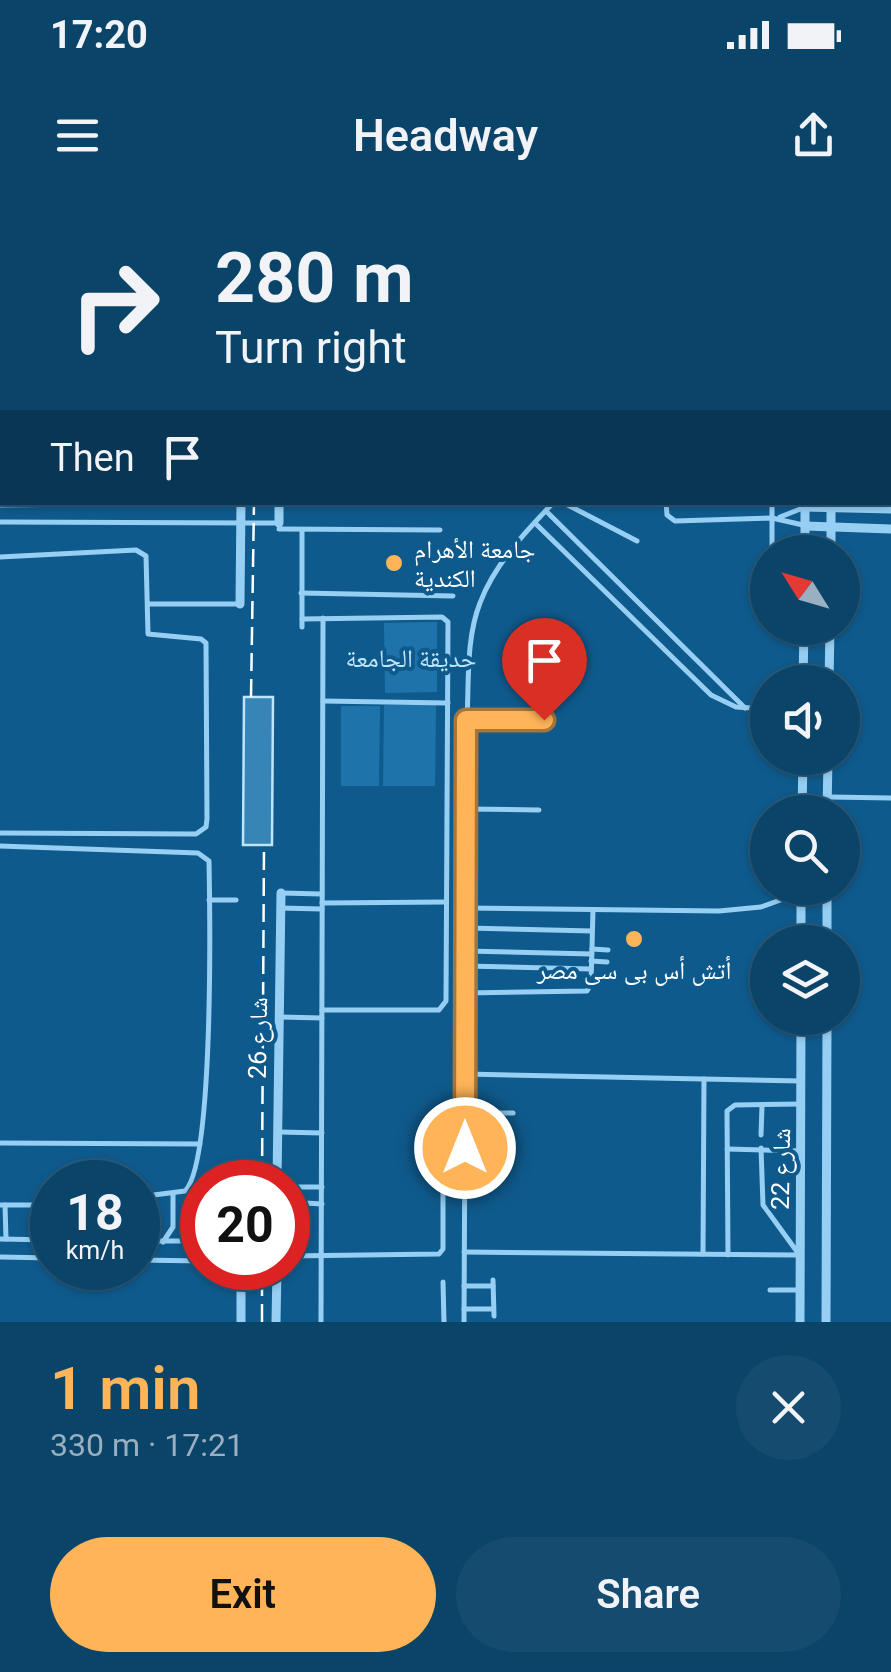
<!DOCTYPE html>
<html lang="en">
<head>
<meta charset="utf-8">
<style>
	:root { --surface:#0b4469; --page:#144b6f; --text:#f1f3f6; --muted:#9ab0c0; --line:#2b5c7d; --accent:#ffb458 }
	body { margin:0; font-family:Roboto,"Noto Naskh Arabic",sans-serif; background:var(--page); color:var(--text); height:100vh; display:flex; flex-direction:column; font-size:38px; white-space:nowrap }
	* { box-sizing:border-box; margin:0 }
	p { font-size:32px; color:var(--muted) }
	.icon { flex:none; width:55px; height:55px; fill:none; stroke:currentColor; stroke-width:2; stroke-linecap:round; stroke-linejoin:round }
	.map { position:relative; height:1122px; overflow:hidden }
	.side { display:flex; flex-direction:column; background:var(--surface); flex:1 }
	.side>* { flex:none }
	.hud { position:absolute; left:0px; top:0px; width:892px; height:305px; box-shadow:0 2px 8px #0004,0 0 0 2px var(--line); background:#0b4469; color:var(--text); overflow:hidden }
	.needle { width:65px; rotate:307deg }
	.fabs { position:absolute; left:750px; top:335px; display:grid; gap:20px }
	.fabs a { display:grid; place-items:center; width:110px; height:110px; border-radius:50%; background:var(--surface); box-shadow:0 2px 8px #0004,0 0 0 2px var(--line); font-size:50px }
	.speed { position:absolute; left:30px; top:960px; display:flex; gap:20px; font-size:50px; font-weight:700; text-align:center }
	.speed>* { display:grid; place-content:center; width:130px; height:130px; border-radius:50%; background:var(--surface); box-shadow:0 2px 8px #0004,0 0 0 2px var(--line); line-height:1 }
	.speed small { font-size:25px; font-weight:400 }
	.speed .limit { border:15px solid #d22; background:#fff; color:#111 }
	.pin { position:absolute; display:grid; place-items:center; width:85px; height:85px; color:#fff; margin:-102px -42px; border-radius:50% 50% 50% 0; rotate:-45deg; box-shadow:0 0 10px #0007 }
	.pin .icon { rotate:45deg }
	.me { position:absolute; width:110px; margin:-55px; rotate:0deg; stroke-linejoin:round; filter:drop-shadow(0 0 8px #0008) }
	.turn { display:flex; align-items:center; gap:35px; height:210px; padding:0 50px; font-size:45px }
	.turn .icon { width:130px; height:130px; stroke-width:2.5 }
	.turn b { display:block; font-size:70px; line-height:85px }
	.then { display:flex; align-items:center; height:95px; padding:0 50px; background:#0003; gap:20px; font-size:38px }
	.round { display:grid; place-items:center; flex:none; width:105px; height:105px; border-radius:52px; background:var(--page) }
	.headline { display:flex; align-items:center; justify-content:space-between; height:170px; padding:0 50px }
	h1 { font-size:60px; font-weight:600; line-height:75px; color:var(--accent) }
	.action { display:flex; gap:20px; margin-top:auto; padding:20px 50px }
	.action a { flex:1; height:115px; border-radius:60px; background:var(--accent); color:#111; font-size:40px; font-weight:600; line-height:115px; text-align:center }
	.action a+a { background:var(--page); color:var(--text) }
	.status { display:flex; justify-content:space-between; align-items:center; height:70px; padding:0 50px; background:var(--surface); direction:ltr }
	.status svg { height:28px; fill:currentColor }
	header { display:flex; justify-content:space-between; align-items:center; height:130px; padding:0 50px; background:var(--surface); font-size:45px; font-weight:600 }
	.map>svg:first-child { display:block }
	.green { fill:#1e74aa }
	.building { fill:#3785b6; stroke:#bde5fd; stroke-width:2.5 }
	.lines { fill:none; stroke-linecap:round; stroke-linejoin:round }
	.service { stroke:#96cff3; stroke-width:5 }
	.minor { stroke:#96cff3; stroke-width:9 }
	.rail { stroke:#fff; stroke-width:2.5; stroke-dasharray:18 8; stroke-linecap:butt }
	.route-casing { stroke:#a67539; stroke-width:25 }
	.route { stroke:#ffb458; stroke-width:18 }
	.poi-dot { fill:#ffb458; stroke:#0f5a8c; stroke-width:4 }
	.labels { text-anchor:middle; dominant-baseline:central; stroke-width:8; stroke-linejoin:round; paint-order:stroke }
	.poi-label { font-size:25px; fill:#fff; stroke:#0f5a8c; text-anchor:start }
	.park-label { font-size:25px; fill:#bde5fd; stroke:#0f5a8c }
	.street-label { font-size:25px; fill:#fff; stroke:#0f5a8c }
</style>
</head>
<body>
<div class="status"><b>17:20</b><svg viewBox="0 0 49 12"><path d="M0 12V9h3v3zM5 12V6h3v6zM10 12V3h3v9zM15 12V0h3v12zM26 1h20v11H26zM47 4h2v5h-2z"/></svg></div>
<header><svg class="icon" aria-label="menu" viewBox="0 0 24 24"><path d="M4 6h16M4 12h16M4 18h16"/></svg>Headway<svg class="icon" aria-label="share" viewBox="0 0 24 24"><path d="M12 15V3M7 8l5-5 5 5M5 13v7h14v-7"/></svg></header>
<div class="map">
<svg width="891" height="1122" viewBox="0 0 891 1122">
	<rect width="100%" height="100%" fill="#0f5a8c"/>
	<!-- green -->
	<g class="green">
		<path d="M 437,422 L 437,492 L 385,493 L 384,423 Z"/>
		<path d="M 384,505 L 436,505 L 435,586 L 383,586 Z"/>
		<path d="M 341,506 L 380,506 L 379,586 L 341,586 Z"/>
	</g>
	<!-- building -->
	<path class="building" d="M 244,497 L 273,497 L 272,645 L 243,645 Z"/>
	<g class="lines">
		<!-- service -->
		<g class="service">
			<path d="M 583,0 L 583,2"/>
			<path d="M 618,0 L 618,2"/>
			<path d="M 216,2 L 216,0"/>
			<path d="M 346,2 L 346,0"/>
			<path d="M 372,2 L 372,0"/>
			<path d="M 414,2 L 414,0"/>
			<path d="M 890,272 L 891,309"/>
			<path d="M 0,279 L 2,279"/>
			<path d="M 562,302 L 637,341"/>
			<path d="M 666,302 L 667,315 L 675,321 L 772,318 L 803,325"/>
			<path d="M 772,302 L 772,352"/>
			<path d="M 0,305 L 254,302"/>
			<path d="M 546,311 L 745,508"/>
			<path d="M 780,317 L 803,308"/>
			<path d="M 0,322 L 277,323"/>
			<path d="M 535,323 L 711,495 L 736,507 L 768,509"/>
			<path d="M 279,329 L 440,330"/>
			<path d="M 302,330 L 302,427"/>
			<path d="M 0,357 L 136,350 L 146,356 L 148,434 L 201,439 L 206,443 L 207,619 L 206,627 L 196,634 L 0,633"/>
			<path d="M 301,393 L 453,396"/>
			<path d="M 148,404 L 240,404"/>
			<path d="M 302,419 L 442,417 L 448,422 L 446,801 L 439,810 L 322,810"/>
			<path d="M 323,501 L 448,503"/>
			<path d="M 467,519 L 544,520"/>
			<path d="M 829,597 L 891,598"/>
			<path d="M 466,609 L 539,610"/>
			<path d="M 0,646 L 198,653 L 209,661 C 210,713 214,963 185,991 L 138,997"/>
			<path d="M 281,693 L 322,694"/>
			<path d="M 209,700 L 236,700"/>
			<path d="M 322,703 L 446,702"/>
			<path d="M 280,708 L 322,709"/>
			<path d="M 466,708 L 719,711 L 761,707 L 800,693"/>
			<path d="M 466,728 L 592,731"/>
			<path d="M 592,749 L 608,750"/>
			<path d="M 466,751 L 592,754"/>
			<path d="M 591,761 L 607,762"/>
			<path d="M 466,766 L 591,769"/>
			<path d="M 465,793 L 587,791 L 591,784 L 593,710"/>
			<path d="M 280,817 L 322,818"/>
			<path d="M 465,874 L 801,881"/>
			<path d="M 465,913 L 513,913"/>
			<path d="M 280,932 L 322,933"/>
			<path d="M 761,935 L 762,906"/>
			<path d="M 0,943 L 200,944"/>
			<path d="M 761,948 L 763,1005 L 798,1053"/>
			<path d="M 727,949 L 801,951"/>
			<path d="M 190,987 L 192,1023 L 202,1038"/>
			<path d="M 288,987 L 322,987"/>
			<path d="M 288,1002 L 322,1004"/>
			<path d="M 0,1005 L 52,1005"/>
			<path d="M 5,1005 L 6,1039"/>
			<path d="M 0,1039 L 52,1040"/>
			<path d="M 138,1041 L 202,1041"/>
			<path d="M 163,1042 L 173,1027 L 173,994"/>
			<path d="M 464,1052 L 800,1055"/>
			<path d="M 703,1054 L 704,879"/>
			<path d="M 728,1055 L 727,911 L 735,905 L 802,904"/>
			<path d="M 288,1056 L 439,1054 L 443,1049 L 443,942"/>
			<path d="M 0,1057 L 52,1058"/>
			<path d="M 138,1060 L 202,1061"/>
			<path d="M 493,1080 L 494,1116"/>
			<path d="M 443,1082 L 444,1122"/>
			<path d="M 464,1086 L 493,1086"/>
			<path d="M 770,1090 L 800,1090"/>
			<path d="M 464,1109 L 493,1109"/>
			<path d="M 321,1122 L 323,418"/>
			<path d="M 464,1122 L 467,519 C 469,482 466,438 480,403 C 494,365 526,331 554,302"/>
		</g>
		<!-- minor -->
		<g class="minor">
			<path d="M 829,0 L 829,2"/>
			<path d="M 245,2 L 245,0"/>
			<path d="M 280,2 L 280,0"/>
			<path d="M 803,2 L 803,0"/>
			<path d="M 279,302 L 279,323"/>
			<path d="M 805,307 L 891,309"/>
			<path d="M 805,326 L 891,329"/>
			<path d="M 805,352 L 805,305"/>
			<path d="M 831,352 L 831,302"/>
			<path d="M 240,404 L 241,302"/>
			<path d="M 803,482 L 804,428"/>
			<path d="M 829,482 L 830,428"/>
			<path d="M 802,612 L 803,558"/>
			<path d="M 827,612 L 828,558"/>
			<path d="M 801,742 L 801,688"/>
			<path d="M 827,742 L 827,688"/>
			<path d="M 277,982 L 281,693"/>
			<path d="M 241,1122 L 241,1068"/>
			<path d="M 276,1122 L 277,1068"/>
			<path d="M 800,1122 L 801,818"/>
			<path d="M 826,1122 L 827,818"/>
		</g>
		<!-- rail -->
		<g class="rail">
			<path d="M 255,2 L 255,0"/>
			<path d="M 251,497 L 254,302"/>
			<path d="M 262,982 L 264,645"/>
			<path d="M 262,1122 L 262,1068"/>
		</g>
	</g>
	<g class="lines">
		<defs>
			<path id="route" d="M 465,948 L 466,520 L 544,520"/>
		</defs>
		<!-- route casing -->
		<use href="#route" class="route-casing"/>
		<!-- route -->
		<use href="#route" class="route"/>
	</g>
	<!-- markers -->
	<g class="poi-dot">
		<circle cx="394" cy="363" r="10"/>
		<circle cx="634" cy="739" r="10"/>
	</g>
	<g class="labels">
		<!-- poi labels -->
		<g class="poi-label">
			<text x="414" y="349">جامعة الأهرام<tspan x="414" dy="29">الكندية</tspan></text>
			<text x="634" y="770" text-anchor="middle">أتش أس بى سى مصر</text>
		</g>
		<!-- park labels -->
		<g class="park-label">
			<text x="411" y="458">حديقة الجامعة</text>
		</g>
		<!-- street labels -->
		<g class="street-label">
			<text transform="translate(258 838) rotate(-89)">شارع 26</text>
			<text transform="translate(781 969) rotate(-89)">شارع 22</text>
		</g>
	</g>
</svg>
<div class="fabs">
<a><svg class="needle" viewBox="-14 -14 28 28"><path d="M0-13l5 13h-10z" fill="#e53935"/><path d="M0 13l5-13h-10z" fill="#9ab0c0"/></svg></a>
<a><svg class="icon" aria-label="sound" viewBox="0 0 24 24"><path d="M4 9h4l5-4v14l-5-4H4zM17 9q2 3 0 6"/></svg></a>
<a><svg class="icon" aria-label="search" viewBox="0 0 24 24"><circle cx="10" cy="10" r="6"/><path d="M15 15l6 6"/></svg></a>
<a><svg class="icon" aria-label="layers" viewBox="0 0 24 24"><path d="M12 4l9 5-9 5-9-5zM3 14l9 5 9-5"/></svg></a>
</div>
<div class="speed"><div>18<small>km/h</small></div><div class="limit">20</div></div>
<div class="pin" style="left:544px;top:520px;background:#d93025"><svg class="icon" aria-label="arrive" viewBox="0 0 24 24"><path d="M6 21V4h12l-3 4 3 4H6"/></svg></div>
<svg class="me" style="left:465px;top:948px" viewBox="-20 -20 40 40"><circle r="17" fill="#ffb458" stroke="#fff" stroke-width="3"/><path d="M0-11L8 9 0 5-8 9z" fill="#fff"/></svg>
<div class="hud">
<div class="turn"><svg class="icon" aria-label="right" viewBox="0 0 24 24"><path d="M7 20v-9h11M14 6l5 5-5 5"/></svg><div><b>280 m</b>Turn right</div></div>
<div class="then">Then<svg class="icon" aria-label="arrive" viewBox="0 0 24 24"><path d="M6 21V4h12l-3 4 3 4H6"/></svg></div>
</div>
</div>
<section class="side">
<div class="headline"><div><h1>1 min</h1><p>330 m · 17:21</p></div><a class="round"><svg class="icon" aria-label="close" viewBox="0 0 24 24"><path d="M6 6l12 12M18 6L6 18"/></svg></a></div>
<div class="action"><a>Exit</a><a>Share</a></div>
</section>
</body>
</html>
